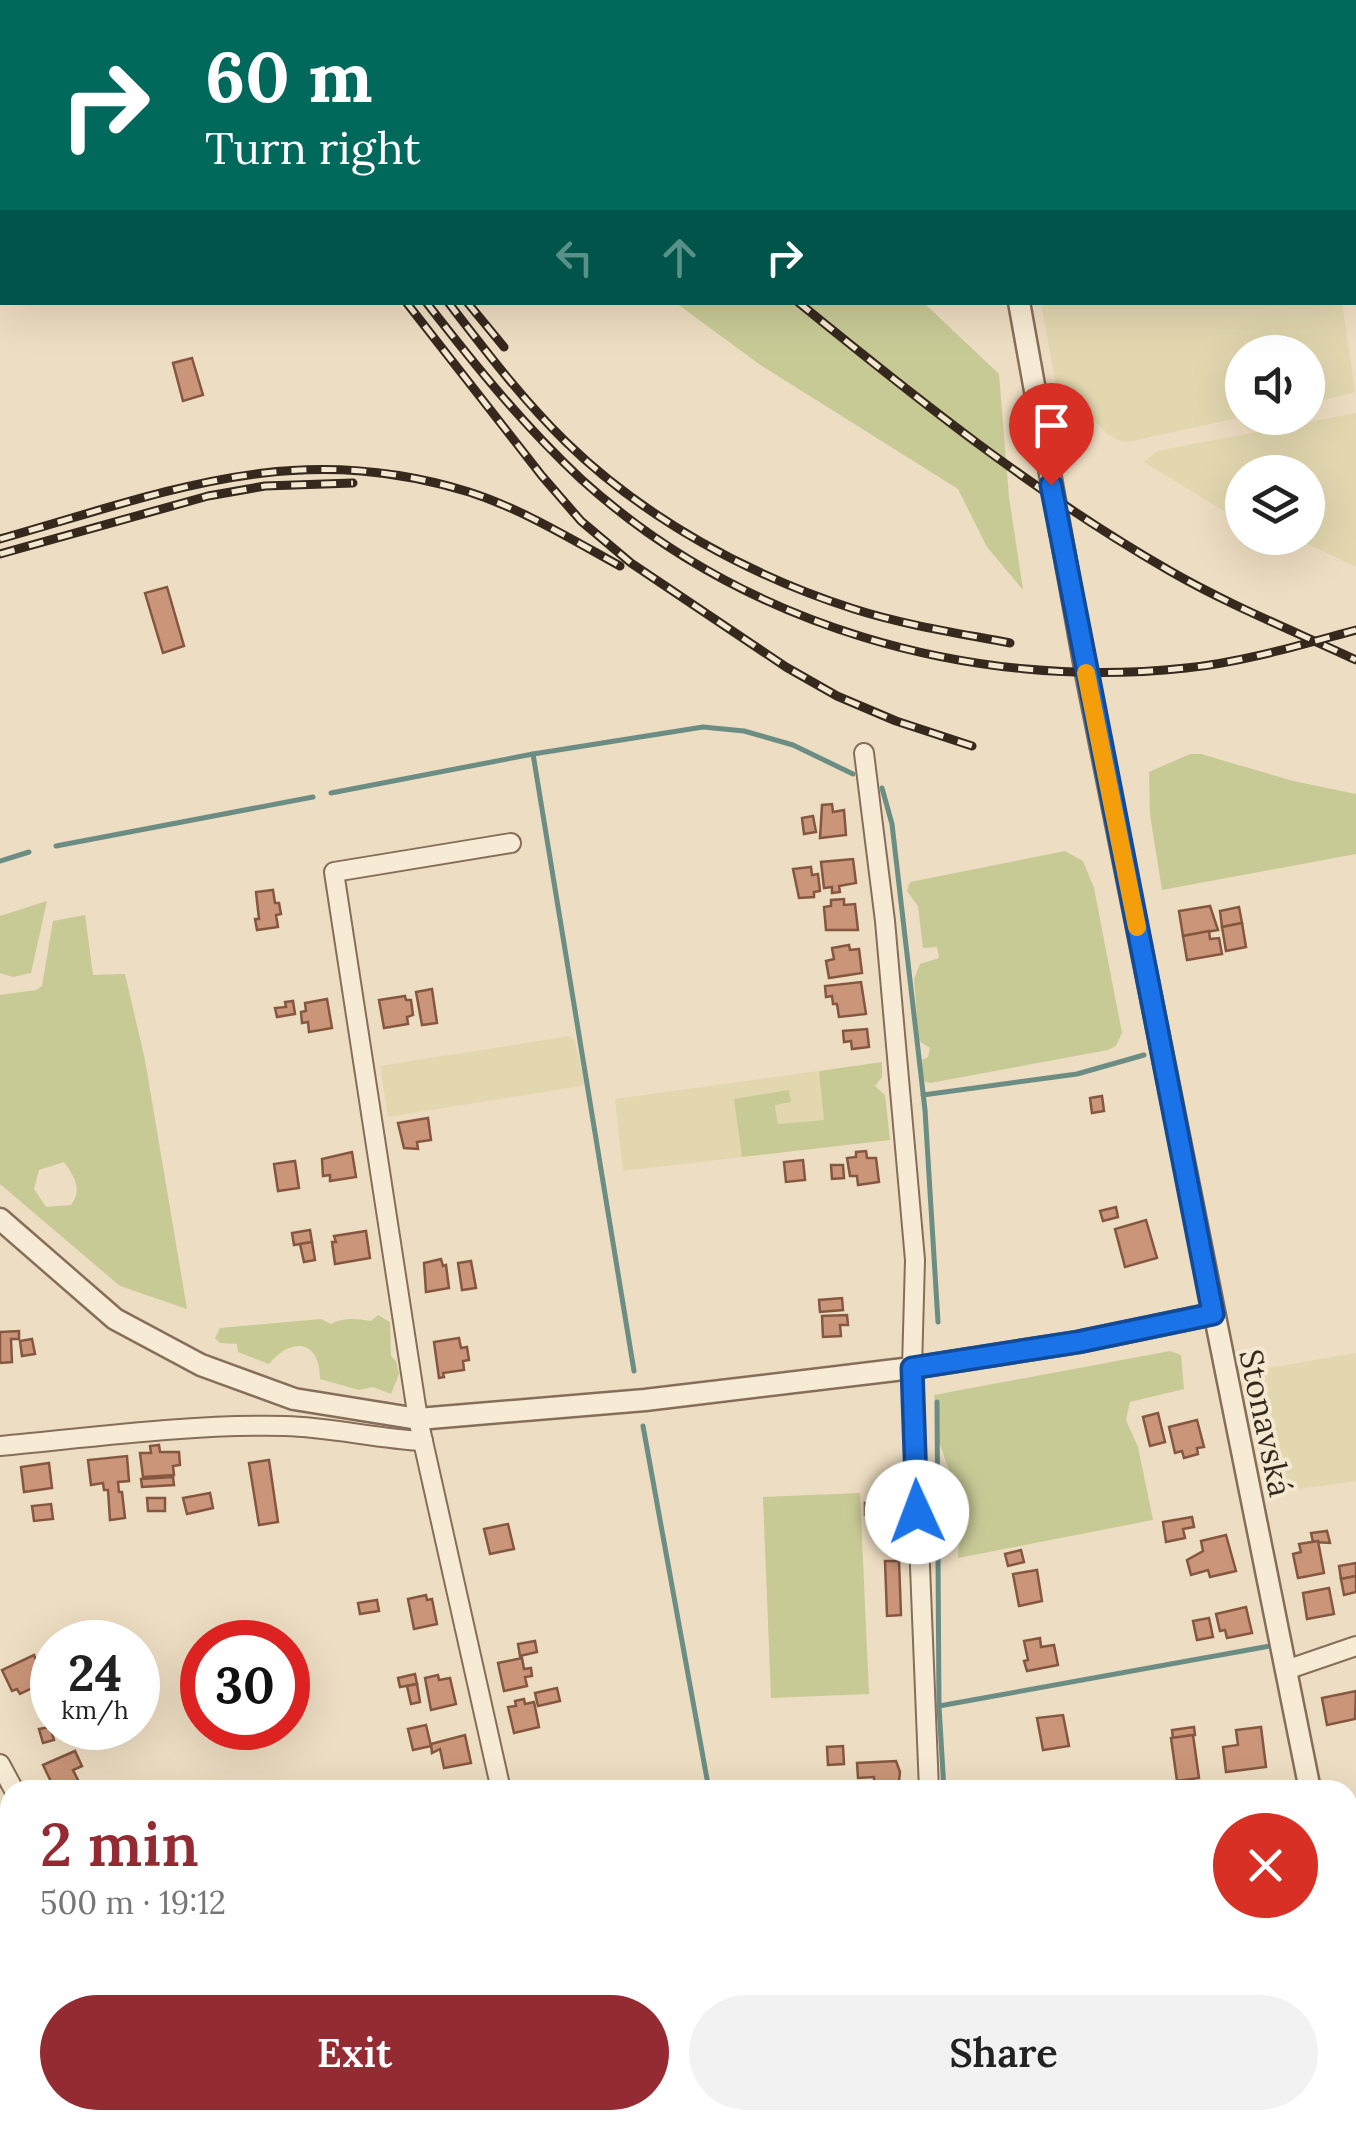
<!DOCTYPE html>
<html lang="en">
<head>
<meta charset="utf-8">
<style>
	:root { --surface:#fff; --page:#f2f2f2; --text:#222; --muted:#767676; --accent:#942b32 }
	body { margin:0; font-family:Lora,serif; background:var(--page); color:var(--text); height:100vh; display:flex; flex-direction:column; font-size:38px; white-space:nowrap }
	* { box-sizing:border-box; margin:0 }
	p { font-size:32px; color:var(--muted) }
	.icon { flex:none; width:55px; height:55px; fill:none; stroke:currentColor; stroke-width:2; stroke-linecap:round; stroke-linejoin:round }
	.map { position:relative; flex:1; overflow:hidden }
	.panel { position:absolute; left:0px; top:1780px; width:1358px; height:350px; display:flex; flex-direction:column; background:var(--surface); border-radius:30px 30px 0 0; box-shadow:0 10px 40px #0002 }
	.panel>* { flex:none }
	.hud { position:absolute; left:0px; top:0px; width:1358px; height:305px; box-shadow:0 10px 40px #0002; background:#00695c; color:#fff; overflow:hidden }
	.controls { position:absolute; left:1225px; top:335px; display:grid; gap:20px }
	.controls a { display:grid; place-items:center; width:100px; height:100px; border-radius:50%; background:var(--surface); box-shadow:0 10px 40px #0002; font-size:50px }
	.speed { position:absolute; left:30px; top:1620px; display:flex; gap:20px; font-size:50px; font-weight:700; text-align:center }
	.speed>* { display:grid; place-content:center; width:130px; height:130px; border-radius:50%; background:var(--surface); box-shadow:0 10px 40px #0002; line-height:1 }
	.speed small { font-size:25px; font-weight:400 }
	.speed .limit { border:15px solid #d22; background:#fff; color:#111 }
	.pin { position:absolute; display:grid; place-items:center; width:85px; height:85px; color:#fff; margin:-102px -42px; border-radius:50% 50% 50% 0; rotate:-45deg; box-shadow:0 0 10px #0007 }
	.pin .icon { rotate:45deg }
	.me { position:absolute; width:110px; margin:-55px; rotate:358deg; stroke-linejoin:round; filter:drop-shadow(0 0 8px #0008) }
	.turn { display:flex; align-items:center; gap:35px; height:210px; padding:0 40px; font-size:45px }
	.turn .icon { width:130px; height:130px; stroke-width:2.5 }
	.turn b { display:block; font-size:70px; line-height:85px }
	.lanes { display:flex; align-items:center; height:95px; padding:0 40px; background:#0003; justify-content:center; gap:50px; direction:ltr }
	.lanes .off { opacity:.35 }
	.round { display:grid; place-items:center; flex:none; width:105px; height:105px; border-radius:52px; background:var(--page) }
	.headline { display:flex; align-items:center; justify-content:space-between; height:170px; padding:0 40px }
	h1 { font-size:60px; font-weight:600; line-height:75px; color:var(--accent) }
	.cta { display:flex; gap:20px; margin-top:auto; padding:20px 40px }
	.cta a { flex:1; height:115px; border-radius:60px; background:var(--accent); color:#fff; font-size:40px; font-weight:600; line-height:115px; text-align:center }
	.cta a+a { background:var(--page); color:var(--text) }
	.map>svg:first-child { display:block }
	.farmland { fill:#e2d7af }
	.green { fill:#c8ca96; fill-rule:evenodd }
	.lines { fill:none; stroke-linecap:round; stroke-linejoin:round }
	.stream { stroke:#6b8d83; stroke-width:5 }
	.building { fill:#ca9578; stroke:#855740; stroke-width:2.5 }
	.minor-casing { stroke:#866e5a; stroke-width:22 }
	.tertiary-casing { stroke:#866e5a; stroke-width:25 }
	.minor { stroke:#f8ebd5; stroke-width:18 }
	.tertiary { stroke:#f8ebd5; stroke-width:20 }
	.rail-casing { stroke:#36281d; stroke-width:9 }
	.rail { stroke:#f4e8d1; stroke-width:5; stroke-dasharray:15; stroke-linecap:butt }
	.route-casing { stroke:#114b97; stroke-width:25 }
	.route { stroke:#1a73e8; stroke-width:18 }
	.slow { stroke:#f59e0b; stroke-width:18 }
	.labels { text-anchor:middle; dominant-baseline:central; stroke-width:8; stroke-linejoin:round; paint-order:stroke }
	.street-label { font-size:32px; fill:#36281d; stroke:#f4e8d1 }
</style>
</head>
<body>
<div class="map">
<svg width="1356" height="2130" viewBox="0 0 1356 2130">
	<rect width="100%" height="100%" fill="#edddc2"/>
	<!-- farmland -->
	<g class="farmland">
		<path d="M 1041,303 L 1342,303 L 1355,392 L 1308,404 L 1308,352 L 1242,352 L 1242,417 L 1127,442 L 1118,440 L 1108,434 L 1056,385 Z"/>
		<path d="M 1356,413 L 1356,567 L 1295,538 L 1308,538 L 1308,472 L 1242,472 L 1242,522 L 1144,462 L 1157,451 Z"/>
		<path d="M 570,1036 L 575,1042 L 585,1083 L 580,1086 L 388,1117 L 380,1066 Z"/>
		<path d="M 819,1071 L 825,1120 L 778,1125 L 775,1104 L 735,1099 L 742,1157 L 623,1171 L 615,1099 Z"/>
		<path d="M 1356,1353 L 1356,1481 L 1271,1493 L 1255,1380 L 1257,1370 Z"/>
	</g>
	<!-- green -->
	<g class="green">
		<path d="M 676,303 L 924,303 L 999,374 L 1009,497 L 1023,590 L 987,547 L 958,489 L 759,364 Z"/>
		<path d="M 1190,754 L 1201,754 L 1293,781 L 1356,794 L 1356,854 L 1162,890 L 1150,815 L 1149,772 Z"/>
		<path d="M 1065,851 L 1083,861 L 1094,888 L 1122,1033 L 1116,1046 L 1108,1050 L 930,1083 L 924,1081 L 920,1061 L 928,1057 L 930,1048 L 919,1041 L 914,979 L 920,964 L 939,958 L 937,947 L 923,948 L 918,906 L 907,891 L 910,882 Z"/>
		<path d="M 47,901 L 31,973 L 13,977 L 0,973 L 0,916 Z"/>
		<path d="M 85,915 L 93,975 L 125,974 L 145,1060 L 187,1309 L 120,1286 L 0,1184 L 0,995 L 36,990 L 42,986 L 53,921 ZM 64,1162 C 74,1176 83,1189 71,1205 L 46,1207 L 34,1189 L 39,1170 Z"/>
		<path d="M 882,1062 L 882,1077 L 875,1086 L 885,1095 L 890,1140 L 742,1157 L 734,1099 L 789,1090 L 791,1102 L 775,1105 L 778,1124 L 824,1120 L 819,1071 Z"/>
		<path d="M 378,1315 L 390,1322 L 391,1356 L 396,1361 L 399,1374 L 391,1394 L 373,1387 L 359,1390 L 320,1379 C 320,1339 291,1337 269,1364 L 238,1352 L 237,1344 L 220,1343 L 215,1338 L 220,1328 L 321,1319 L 331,1324 C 346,1317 355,1319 371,1321 Z"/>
		<path d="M 1170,1351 L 1181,1355 L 1184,1389 L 1130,1402 L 1126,1420 L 1138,1447 L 1153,1520 L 958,1558 L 960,1526 L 950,1473 L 938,1439 L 934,1395 Z"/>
		<path d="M 860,1493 L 869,1694 L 771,1698 L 763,1497 Z"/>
		<path d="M 0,1979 L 10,2004 L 10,2120 L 65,2120 L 70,2130 L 0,2130 Z"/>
	</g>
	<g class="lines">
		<!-- stream -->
		<g class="stream">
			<path d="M 533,754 L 634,1371"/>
			<path d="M 882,788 L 892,824 L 925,1110 L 938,1322"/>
			<path d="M 331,793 L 533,754 L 703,727 L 744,731 L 793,745 L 853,774"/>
			<path d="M 56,846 L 313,797"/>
			<path d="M 0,861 L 29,852"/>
			<path d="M 923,1095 L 1077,1074 L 1144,1055"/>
			<path d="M 937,1402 L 939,1706 L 944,1790"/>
			<path d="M 643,1426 L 709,1790"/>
			<path d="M 939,1706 L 1270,1646"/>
			<path d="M 778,2120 L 782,2130"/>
			<path d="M 999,2120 L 1004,2130"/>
		</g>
	</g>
	<!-- building -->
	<g class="building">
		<path d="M 192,358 L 203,395 L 183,401 L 173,363 Z"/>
		<path d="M 167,587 L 184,646 L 163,653 L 145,593 Z"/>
		<path d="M 832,804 L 833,812 L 844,810 L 846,835 L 820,838 L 822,805 Z"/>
		<path d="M 813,816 L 816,832 L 804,834 L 802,818 Z"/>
		<path d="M 853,859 L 856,883 L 839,886 L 840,892 L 832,893 L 832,887 L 824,888 L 821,862 Z"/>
		<path d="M 811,867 L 812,875 L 818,874 L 820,891 L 814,892 L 814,897 L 799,898 L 793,869 Z"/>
		<path d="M 273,890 L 275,903 L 279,903 L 281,914 L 276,915 L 278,927 L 257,930 L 255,919 L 259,919 L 256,892 Z"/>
		<path d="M 844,899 L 844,905 L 855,904 L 858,930 L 826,930 L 824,907 L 831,906 L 831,900 Z"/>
		<path d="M 1210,906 L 1218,930 L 1183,936 L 1179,911 Z"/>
		<path d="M 1239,907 L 1242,923 L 1222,927 L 1220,911 Z"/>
		<path d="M 1242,923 L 1246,947 L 1226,951 L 1222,927 Z"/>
		<path d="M 1209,931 L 1210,939 L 1219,938 L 1222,954 L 1187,960 L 1183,936 Z"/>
		<path d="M 849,945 L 850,950 L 859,949 L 862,973 L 829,978 L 826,961 L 834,959 L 832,948 Z"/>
		<path d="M 861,982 L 866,1014 L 839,1017 L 837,1004 L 833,1004 L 832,996 L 826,997 L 825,986 Z"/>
		<path d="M 432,989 L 437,1023 L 422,1025 L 416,992 Z"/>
		<path d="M 405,996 L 406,1000 L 411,1000 L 413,1015 L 407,1017 L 408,1024 L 384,1028 L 379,1000 Z"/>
		<path d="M 327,999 L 332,1028 L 309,1032 L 308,1022 L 302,1023 L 301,1012 L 306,1011 L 305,1003 Z"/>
		<path d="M 293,1001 L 295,1014 L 277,1017 L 275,1008 L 286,1007 L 285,1002 Z"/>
		<path d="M 867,1029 L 869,1047 L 852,1049 L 851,1041 L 844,1042 L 843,1031 Z"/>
		<path d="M 1102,1096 L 1104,1111 L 1092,1113 L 1090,1098 Z"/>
		<path d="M 428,1118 L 431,1140 L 417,1142 L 418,1149 L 404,1148 L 398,1123 Z"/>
		<path d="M 866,1151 L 867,1158 L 876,1158 L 879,1182 L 858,1185 L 857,1176 L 850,1176 L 847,1158 L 856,1157 L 856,1152 Z"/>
		<path d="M 352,1152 L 356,1177 L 330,1181 L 330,1175 L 323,1176 L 322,1159 Z"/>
		<path d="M 803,1160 L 805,1180 L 786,1182 L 784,1162 Z"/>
		<path d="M 295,1161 L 299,1188 L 278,1191 L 274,1164 Z"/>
		<path d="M 831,1165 L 843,1165 L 844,1178 L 832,1179 Z"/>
		<path d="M 1116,1207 L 1118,1217 L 1103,1221 L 1100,1211 Z"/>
		<path d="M 1146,1220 L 1157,1258 L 1125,1267 L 1115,1229 Z"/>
		<path d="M 310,1230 L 312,1242 L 294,1245 L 292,1233 Z"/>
		<path d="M 366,1231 L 370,1258 L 335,1264 L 332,1242 L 336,1242 L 334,1236 Z"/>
		<path d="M 312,1242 L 315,1260 L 304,1262 L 300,1244 Z"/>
		<path d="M 441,1259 L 443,1266 L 446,1265 L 449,1288 L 426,1292 L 424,1263 Z"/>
		<path d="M 471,1261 L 476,1288 L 462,1290 L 458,1263 Z"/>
		<path d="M 842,1298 L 843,1310 L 820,1312 L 819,1300 Z"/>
		<path d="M 847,1315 L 848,1325 L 840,1325 L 841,1336 L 823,1337 L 822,1316 Z"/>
		<path d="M 19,1331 L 19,1339 L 11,1339 L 12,1362 L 0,1363 L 0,1332 Z"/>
		<path d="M 459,1338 L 461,1348 L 467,1347 L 469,1360 L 463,1361 L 464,1370 L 443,1373 L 444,1377 L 439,1378 L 434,1342 Z"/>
		<path d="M 32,1339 L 35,1354 L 22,1356 L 20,1341 Z"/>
		<path d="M 1158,1413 L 1165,1442 L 1150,1446 L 1143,1417 Z"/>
		<path d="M 1197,1420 L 1204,1447 L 1197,1448 L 1198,1454 L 1184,1458 L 1182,1451 L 1175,1453 L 1169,1427 Z"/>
		<path d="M 159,1445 L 160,1452 L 179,1452 L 180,1465 L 173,1466 L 174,1475 L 143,1477 L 140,1453 L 151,1453 L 150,1446 Z"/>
		<path d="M 127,1456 L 129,1481 L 118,1482 L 119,1492 L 122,1492 L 125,1518 L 110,1520 L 108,1490 L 104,1490 L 103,1483 L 91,1485 L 88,1460 Z"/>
		<path d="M 269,1460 L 278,1522 L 259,1525 L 249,1463 Z"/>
		<path d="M 49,1463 L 52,1488 L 24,1492 L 21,1467 Z"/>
		<path d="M 173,1477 L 174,1485 L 142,1487 L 141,1479 Z"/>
		<path d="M 210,1493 L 213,1508 L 187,1514 L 183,1498 Z"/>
		<path d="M 147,1498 L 165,1498 L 165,1511 L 148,1511 Z"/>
		<path d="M 894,1502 L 895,1514 L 865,1515 L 865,1503 Z"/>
		<path d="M 51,1504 L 53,1519 L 34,1521 L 32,1506 Z"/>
		<path d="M 1192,1517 L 1194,1527 L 1183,1529 L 1185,1538 L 1166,1542 L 1163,1522 Z"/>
		<path d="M 508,1524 L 514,1549 L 490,1554 L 484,1529 Z"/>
		<path d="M 1327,1531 L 1330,1543 L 1313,1542 L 1311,1533 Z"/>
		<path d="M 1226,1535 L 1236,1571 L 1210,1577 L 1208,1570 L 1191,1575 L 1187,1560 L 1203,1551 L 1201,1541 Z"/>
		<path d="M 1318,1541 L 1324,1573 L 1298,1578 L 1293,1554 L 1301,1552 L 1299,1544 Z"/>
		<path d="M 1021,1550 L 1024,1562 L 1008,1566 L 1005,1554 Z"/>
		<path d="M 885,1561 L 899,1561 L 901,1615 L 887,1616 Z"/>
		<path d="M 1356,1563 L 1356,1576 L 1341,1579 L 1339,1566 Z"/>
		<path d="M 1037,1570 L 1042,1601 L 1019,1606 L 1013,1574 Z"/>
		<path d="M 1356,1576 L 1356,1592 L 1344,1595 L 1341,1579 Z"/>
		<path d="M 1329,1588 L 1334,1614 L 1307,1619 L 1303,1593 Z"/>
		<path d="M 426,1595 L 427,1600 L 432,1599 L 437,1624 L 414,1629 L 408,1599 Z"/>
		<path d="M 377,1600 L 379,1611 L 360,1614 L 358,1603 Z"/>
		<path d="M 1246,1607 L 1252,1633 L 1227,1638 L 1225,1630 L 1220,1631 L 1216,1614 Z"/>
		<path d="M 1209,1618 L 1213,1637 L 1197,1640 L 1193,1621 Z"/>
		<path d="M 1040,1638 L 1041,1647 L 1054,1645 L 1058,1665 L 1027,1671 L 1024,1661 L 1028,1660 L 1024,1641 Z"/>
		<path d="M 535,1641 L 537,1652 L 520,1656 L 518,1644 Z"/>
		<path d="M 34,1655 L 45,1682 L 20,1694 L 17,1689 L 12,1691 L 2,1670 Z"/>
		<path d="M 522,1658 L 524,1669 L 531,1668 L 532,1676 L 525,1677 L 527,1686 L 504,1691 L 498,1663 Z"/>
		<path d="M 415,1674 L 417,1684 L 400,1687 L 398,1678 Z"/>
		<path d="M 438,1675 L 439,1680 L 450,1678 L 456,1704 L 431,1710 L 425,1678 Z"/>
		<path d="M 417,1684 L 420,1702 L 411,1704 L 407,1686 Z"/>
		<path d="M 557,1688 L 560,1701 L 538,1706 L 535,1693 Z"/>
		<path d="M 1356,1691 L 1355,1719 L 1327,1725 L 1322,1698 Z"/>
		<path d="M 524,1699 L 525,1704 L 534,1702 L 539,1727 L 514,1733 L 508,1707 L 516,1706 L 515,1701 Z"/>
		<path d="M 1063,1715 L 1069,1746 L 1043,1750 L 1037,1718 Z"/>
		<path d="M 426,1725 L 431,1746 L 413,1750 L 408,1729 Z"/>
		<path d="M 50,1727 L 54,1740 L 43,1743 L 39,1729 Z"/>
		<path d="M 1194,1727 L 1195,1735 L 1173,1738 L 1172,1730 Z"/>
		<path d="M 1261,1727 L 1266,1767 L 1226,1772 L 1223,1747 L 1238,1745 L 1236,1730 Z"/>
		<path d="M 465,1735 L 471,1763 L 444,1768 L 440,1749 L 432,1753 L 431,1744 Z"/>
		<path d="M 1193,1735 L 1199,1778 L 1177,1781 L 1171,1738 Z"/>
		<path d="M 843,1746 L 844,1764 L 828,1765 L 827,1747 Z"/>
		<path d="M 75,1751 L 82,1766 L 73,1770 L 81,1786 L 72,1790 L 68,1785 L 55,1790 L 43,1765 Z"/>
		<path d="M 896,1761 L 900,1772 L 898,1790 L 875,1790 L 874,1777 L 858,1778 L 857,1763 Z"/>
		<path d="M 232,2120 L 261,2120 L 262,2122 L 248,2130 L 245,2127 L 240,2130 Z"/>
		<path d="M 1242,2120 L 1279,2120 L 1280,2130 L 1243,2130 Z"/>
	</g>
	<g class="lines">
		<defs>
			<g id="minor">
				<path d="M 864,753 L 885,921 L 915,1260 L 912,1368 L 929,1790"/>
				<path d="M 0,1446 C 95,1437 190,1424 285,1426 C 331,1427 377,1439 423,1441"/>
				<path d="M 1286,1670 L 1356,1646"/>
				<path d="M 0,1764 L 14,1790"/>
				<path d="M 501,1790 L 418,1419 L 334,872 L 511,843"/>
				<path d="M 1348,1900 L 1356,1899"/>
				<path d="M 1348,2015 L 1356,2013"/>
				<path d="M 190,2120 L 194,2130"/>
				<path d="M 591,2120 L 595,2130"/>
				<path d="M 979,2120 L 984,2130"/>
				<path d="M 301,2130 L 318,2120"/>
			</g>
			<g id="tertiary">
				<path d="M 988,0 L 988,2"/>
				<path d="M 1019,302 L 1086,673 L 1310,1790"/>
				<path d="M 0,1219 L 115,1319 L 201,1365 L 294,1399 L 418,1419 L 645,1400 L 912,1368 L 1078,1342 L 1213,1314"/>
				<path d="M 1330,2120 L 1331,2130"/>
			</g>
		</defs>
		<!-- minor casing -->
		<use href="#minor" class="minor-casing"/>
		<!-- tertiary casing -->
		<use href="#tertiary" class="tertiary-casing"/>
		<!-- minor -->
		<use href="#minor" class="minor"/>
		<!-- tertiary -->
		<use href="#tertiary" class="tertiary"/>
		<defs>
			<g id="rail">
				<path d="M 60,0 L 62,2"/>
				<path d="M 91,0 L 93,2"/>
				<path d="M 110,0 L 112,2"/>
				<path d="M 129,0 L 131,2"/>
				<path d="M 151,0 L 153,2"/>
				<path d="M 172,0 L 174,2"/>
				<path d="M 191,0 L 194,2"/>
				<path d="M 212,0 L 214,2"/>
				<path d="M 246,0 L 248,2"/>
				<path d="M 265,0 L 266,2"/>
				<path d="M 485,0 L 487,2"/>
				<path d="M 406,302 L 542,476 L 581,521 L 631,563 L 786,667 L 837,696 L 896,721 L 972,746"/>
				<path d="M 426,302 C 475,365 523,425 581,479 C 743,626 971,691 1186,668 C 1244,662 1300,645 1356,630"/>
				<path d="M 448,302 C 485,350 522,399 566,442 C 644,518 750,576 854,609 C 904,625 958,633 1010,643"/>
				<path d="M 467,302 L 504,347"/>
				<path d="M 798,302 C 917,399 1036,494 1170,571 C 1229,605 1294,631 1356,660"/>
				<path d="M 0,539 C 167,492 294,438 469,492 C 522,509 571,539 620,566"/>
				<path d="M 0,554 L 208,496 L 265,486 L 353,483"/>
			</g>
		</defs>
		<!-- rail casing -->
		<use href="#rail" class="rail-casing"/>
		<!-- rail -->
		<use href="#rail" class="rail"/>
	</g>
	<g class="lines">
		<defs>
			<path id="route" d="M 917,1512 L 912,1368 L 1078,1342 L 1213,1314 L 1051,485"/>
		</defs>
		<!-- route casing -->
		<use href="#route" class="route-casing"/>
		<!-- route -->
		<use href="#route" class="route"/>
		<!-- slow -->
		<path class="slow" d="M 1086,673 L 1137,927"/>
	</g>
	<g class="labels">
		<!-- street labels -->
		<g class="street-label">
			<text transform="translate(1266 1423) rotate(78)">Stonavská</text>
		</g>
	</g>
</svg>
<div class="controls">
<a><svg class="icon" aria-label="sound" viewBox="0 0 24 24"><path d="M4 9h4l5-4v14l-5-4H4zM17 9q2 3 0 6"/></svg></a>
<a><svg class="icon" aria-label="layers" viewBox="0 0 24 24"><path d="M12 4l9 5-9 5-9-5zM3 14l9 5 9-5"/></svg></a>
</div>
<div class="speed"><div>24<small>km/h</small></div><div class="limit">30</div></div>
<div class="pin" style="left:1051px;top:485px;background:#d93025"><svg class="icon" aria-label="arrive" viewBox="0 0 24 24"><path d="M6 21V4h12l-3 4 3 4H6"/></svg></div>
<svg class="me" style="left:917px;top:1512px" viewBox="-20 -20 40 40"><circle r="19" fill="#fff"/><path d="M0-13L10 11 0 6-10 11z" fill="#1a73e8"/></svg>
<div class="hud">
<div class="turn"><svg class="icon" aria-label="right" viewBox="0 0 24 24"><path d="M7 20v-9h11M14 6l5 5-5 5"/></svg><div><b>60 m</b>Turn right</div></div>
<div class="lanes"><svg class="icon off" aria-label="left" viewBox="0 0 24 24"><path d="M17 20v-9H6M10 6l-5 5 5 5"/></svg><svg class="icon off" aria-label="ahead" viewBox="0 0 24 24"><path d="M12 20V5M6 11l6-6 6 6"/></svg><svg class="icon" aria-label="right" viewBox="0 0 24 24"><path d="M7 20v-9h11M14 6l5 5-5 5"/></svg></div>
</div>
<section class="panel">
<div class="headline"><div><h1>2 min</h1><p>500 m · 19:12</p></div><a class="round" style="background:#d93025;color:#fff"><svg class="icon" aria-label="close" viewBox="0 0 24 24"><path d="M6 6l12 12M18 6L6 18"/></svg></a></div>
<div class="cta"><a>Exit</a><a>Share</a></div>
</section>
</div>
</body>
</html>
